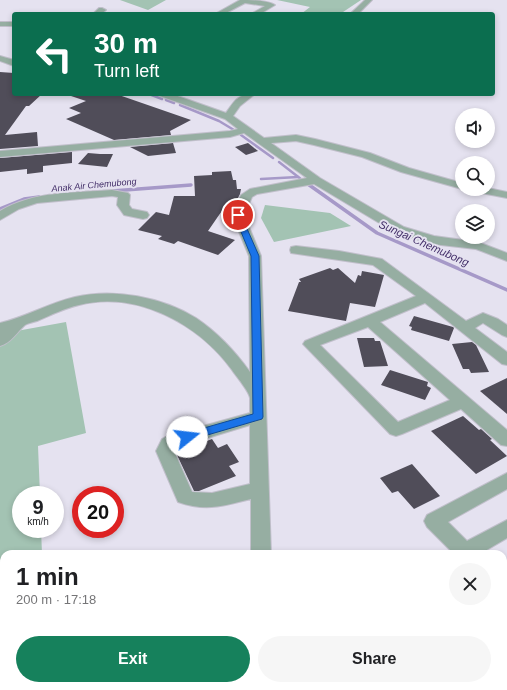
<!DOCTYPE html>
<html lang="en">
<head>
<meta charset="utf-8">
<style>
	:root { --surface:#fff; --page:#f6f6f6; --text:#202124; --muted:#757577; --accent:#16815c }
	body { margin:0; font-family:Helvetica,sans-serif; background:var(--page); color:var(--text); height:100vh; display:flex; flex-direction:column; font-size:15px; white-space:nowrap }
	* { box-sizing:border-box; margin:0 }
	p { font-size:13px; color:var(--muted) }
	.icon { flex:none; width:22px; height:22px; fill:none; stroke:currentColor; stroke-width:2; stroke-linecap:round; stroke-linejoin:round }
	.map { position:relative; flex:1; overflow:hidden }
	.sheet { position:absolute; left:0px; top:550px; width:507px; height:140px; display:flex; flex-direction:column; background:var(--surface); border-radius:12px 12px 0 0; box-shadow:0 2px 6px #0003 }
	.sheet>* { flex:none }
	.banner { position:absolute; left:12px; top:12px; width:483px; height:84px; border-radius:4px; box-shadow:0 2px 6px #0003; background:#0b6e4f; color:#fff; overflow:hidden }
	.controls { position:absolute; left:455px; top:108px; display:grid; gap:8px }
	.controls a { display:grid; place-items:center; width:40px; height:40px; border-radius:50%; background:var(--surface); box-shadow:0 2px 6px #0003; font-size:20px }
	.speed { position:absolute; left:12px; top:486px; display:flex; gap:8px; font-size:20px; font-weight:700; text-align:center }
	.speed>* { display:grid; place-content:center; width:52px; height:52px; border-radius:50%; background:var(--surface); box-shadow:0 2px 6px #0003; line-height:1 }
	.speed small { font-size:10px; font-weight:400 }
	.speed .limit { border:6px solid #d22; background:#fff; color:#111 }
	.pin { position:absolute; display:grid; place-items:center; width:34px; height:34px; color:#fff; margin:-17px; border:2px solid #fff; border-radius:50%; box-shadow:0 1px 4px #0007 }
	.me { position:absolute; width:44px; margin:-22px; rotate:74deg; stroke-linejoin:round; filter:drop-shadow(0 0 3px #0008) }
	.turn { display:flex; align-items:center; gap:14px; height:84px; padding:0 16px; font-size:18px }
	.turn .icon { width:52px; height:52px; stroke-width:2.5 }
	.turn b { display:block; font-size:28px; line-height:34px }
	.round { display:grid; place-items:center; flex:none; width:42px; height:42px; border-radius:21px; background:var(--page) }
	.summary { display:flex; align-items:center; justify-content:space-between; height:68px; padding:0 16px }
	h1 { font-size:24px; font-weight:700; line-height:30px }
	.button { display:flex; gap:8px; margin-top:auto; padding:8px 16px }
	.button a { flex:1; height:46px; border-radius:24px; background:var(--accent); color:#fff; font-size:16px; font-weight:700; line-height:46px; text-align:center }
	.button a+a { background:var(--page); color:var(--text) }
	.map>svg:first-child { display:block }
	.green { fill:#a3c3b3 }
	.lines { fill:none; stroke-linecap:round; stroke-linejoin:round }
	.stream-far1 { stroke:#a699c8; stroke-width:2.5 }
	.stream { stroke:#a699c8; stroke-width:3.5 }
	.building { fill:#504d59 }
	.minor-casing { stroke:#c1bfcb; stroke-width:2 }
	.minor { fill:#96aea2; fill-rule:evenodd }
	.route { fill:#1a73e8; stroke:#114b97 }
	.labels { text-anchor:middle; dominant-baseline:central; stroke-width:4; stroke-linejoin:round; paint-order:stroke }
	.far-water-label { font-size:9px; font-style:italic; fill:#432f69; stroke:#e5e2f0 }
	.water-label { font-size:11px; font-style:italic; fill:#432f69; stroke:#e5e2f0 }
</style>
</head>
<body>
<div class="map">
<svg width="507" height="690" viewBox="0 0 507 690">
	<rect width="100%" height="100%" fill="#e5e2f0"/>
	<!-- green -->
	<g class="green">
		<path d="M 120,0 L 166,0 L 148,10 Z"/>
		<path d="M 277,0 L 361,0 L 340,14 L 301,14 L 310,7 Z"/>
		<path d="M 265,205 L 330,213 L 351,226 L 274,242 L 261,218 Z"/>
		<path d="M 66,322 L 86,433 L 38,446 L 40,495 L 21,495 L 21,529 L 41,529 L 42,554 L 4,554 L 4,592 L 0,593 L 0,334 Z"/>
	</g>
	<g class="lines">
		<!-- stream-far1 -->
		<g class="stream-far1">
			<path d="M 149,94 L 162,99"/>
			<path d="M 166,100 L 174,103"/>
			<path d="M 180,105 L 219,121 L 234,130"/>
			<path d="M 241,135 L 273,158"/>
			<path d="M 279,162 L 306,183"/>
			<path d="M 261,179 L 298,177"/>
		</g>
		<!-- stream -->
		<g class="stream">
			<path d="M 305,182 L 377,233 L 507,290"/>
			<path d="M 112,191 L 191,185"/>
			<path d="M 0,209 L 24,199 L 39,197"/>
		</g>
	</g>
	<!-- building -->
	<g class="building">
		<path d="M 0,72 L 14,73 L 14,94 L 42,94 L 29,106 L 26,106 L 5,135 L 37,132 L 38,146 L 0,149 Z"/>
		<path d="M 71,94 L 116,94 L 191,120 L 170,131 L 171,135 L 114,140 L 66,119 L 81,113 L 69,108 L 86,101 L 71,96 Z"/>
		<path d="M 173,143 L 176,153 L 148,156 L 130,147 Z"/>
		<path d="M 248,143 L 258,151 L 246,155 L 235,147 Z"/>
		<path d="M 72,152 L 72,163 L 43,166 L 43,172 L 27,174 L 27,169 L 0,172 L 0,158 Z"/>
		<path d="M 88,153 L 100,154 L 113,154 L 107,167 L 78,164 Z"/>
		<path d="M 231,171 L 233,180 L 236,180 L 237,189 L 241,189 L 240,194 L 236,202 L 228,202 L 208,231 L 235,240 L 218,255 L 178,241 L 174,244 L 158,239 L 162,236 L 138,230 L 156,212 L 169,215 L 174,196 L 195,196 L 194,176 L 212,175 L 212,172 Z"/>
		<path d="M 330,268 L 333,270 L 338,268 L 355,283 L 358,275 L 361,276 L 362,271 L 384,275 L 375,307 L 350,303 L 346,321 L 288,311 L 299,282 L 301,282 L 299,279 Z"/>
		<path d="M 414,316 L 453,327 L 454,328 L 449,341 L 411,330 L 412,327 L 409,326 Z"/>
		<path d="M 357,338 L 374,338 L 375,341 L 380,341 L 388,366 L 364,367 Z"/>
		<path d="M 472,342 L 476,345 L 489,372 L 471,373 L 469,369 L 463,369 L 452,344 Z"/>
		<path d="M 390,370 L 428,382 L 427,386 L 431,388 L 425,400 L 381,385 Z"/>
		<path d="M 507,378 L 507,414 L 480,391 Z"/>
		<path d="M 463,416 L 479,430 L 481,429 L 492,439 L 490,440 L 507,456 L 476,474 L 431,431 Z"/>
		<path d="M 212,439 L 218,448 L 227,444 L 239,462 L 229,466 L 236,476 L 199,491 L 194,491 L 176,453 Z"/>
		<path d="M 412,464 L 440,496 L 414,509 L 398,491 L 392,493 L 380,478 Z"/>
	</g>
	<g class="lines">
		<defs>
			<g id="minor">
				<path d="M 240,0 C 250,0 267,0 275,5 L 260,14 L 251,14 L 265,6 L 245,3 L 224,14 L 215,14 Z"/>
				<path d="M 365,0 L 372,0 L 358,14 L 350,14 Z"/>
				<path d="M 99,8 L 102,8 L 106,10 L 101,14 L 93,14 Z"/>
				<rect x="0" y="22" width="14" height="4"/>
				<path d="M 0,56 L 14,60 L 14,66 L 0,61 Z"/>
				<path d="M 158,94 L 172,94 L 226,113 C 235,100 238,94 255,94 L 240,106 L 233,116 L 264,138 L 296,135 L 315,139 L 370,153 L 409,168 L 462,183 L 462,189 L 464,189 L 462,189 L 401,172 L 362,157 L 314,145 L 296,141 L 271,143 L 320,178 L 404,227 L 434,236 L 478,242 L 507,253 L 507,261 L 476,249 L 432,244 L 396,233 L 314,184 L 257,194 L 252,197 L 244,215 L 261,256 L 271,554 L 251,554 L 251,499 C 223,506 206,512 178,502 L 156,451 L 162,439 L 167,436 L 250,413 C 250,408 250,403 250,398 C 249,391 236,376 232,370 C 199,324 136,290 79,305 C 65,308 51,315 37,321 C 33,322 28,323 25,325 C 17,332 11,343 0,346 L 0,323 C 26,317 49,303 75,297 C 114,288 162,297 196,318 C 217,332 235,351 250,372 L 249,256 L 232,215 L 241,195 L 250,189 L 307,178 L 244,133 L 230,137 L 0,157 L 0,151 L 230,131 L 238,129 L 225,119 L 160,96 ZM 250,425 L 250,484 L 212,493 L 192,492 L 174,451 L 175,448 Z"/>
				<path d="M 488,188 L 507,192 L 507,198 L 471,191 L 469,189 Z"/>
				<path d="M 112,190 L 128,193 L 130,195 L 129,205 L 132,209 L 147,212 L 149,215 L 147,218 L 143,219 L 124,215 L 117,205 L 118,197 L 112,196 L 37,203 L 19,209 L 0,220 L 0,211 C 33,191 74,193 112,190 Z"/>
				<path d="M 296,246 L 339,251 L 382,259 L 466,321 L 483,313 L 498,319 L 507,325 L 507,337 L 502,335 L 483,323 L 475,328 L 507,352 L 507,365 L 502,364 L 425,303 L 380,322 L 507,430 L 507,446 L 501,445 L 461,409 L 402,434 L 396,436 L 390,434 L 303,344 L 305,341 L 416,296 L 373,265 L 291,253 L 290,250 L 291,247 ZM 368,327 L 450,400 L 398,422 L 320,345 Z"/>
				<path d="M 507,473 L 507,489 L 448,522 L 467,541 L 507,520 L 507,538 L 480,554 L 454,554 L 427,527 L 424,521 L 427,515 Z"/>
				<path d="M 503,583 L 507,584 L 507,606 L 503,604 Z"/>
				<rect x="252" y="686" width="24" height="4"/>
			</g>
		</defs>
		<!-- minor casing -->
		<use href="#minor" class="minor-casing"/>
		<!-- minor -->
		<use href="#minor" class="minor"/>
	</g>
	<!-- route -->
	<path class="route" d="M 238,213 L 241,215 L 259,256 L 263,417 L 262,419 L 187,441 L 183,440 L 182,437 L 183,434 L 253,414 L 251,256 L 234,215 Z"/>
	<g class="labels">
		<!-- far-water labels -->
		<g class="far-water-label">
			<text transform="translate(94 185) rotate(-5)">Anak Air Chemubong</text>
		</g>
		<!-- water labels -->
		<g class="water-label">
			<text transform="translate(424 243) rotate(24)">Sungai Chemubong</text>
		</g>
	</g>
</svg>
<div class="controls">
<a><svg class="icon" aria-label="sound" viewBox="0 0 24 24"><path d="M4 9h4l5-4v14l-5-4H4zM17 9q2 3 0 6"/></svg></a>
<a><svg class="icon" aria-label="search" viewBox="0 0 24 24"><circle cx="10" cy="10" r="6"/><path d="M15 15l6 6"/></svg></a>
<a><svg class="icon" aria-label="layers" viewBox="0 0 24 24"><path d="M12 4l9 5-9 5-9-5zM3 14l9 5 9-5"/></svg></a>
</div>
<div class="speed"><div>9<small>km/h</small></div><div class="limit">20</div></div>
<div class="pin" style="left:238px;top:215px;background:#d93025"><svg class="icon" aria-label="arrive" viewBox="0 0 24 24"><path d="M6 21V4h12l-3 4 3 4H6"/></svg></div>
<svg class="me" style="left:187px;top:437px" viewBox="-20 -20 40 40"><circle r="19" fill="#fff"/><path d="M0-13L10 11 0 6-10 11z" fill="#1a73e8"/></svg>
<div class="banner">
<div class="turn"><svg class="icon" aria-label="left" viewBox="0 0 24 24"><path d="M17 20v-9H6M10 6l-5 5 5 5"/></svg><div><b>30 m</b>Turn left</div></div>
</div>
<section class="sheet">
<div class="summary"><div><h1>1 min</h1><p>200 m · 17:18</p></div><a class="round"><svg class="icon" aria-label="close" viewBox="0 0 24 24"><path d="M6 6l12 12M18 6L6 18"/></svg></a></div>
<div class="button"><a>Exit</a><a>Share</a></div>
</section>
</div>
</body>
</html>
